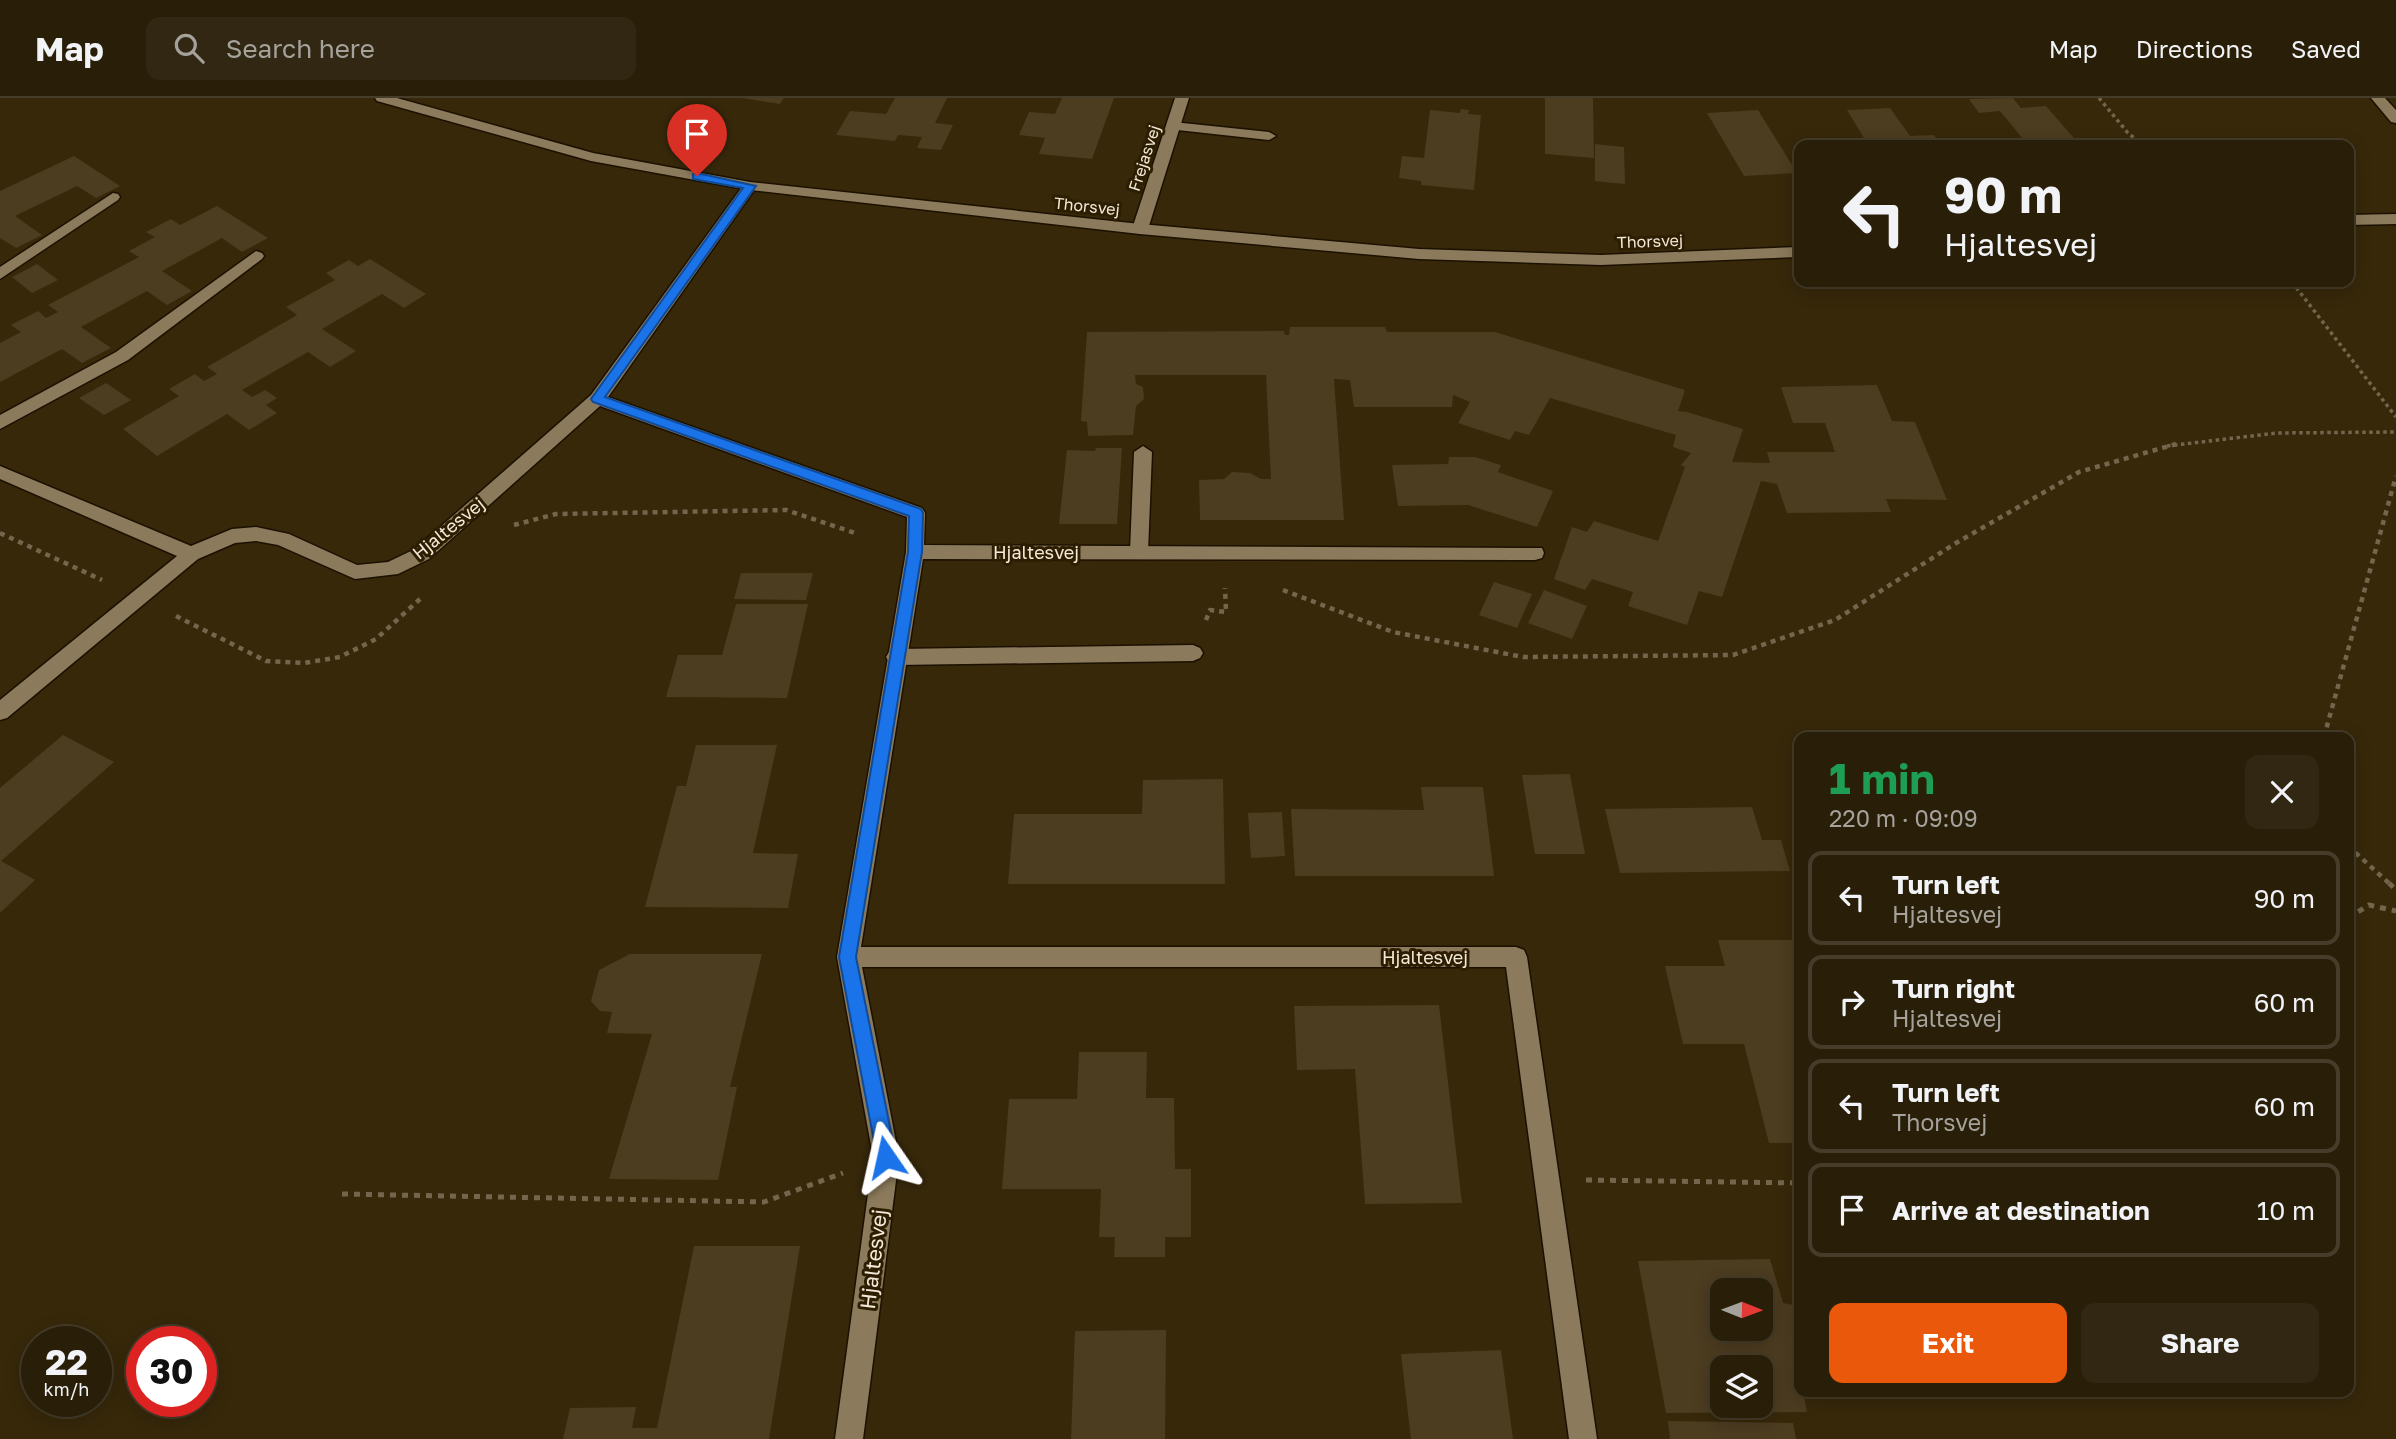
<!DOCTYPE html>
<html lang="en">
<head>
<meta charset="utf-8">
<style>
	:root { --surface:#291e08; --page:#312712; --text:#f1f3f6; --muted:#a5a29c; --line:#453c29; --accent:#ea580c }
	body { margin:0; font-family:"Golos Text",sans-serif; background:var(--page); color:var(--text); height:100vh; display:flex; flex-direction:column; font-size:26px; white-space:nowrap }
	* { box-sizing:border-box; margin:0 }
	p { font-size:23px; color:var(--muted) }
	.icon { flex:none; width:38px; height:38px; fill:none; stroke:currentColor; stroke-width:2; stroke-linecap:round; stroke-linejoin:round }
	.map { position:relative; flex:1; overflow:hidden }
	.panel { position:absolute; left:1794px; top:634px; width:560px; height:665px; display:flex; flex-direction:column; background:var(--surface); border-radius:14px; box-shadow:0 4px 18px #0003,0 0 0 2px var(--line) }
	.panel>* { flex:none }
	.top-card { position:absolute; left:1794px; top:42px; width:560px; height:147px; border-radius:14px; box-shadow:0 4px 18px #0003,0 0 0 2px var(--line); background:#291e08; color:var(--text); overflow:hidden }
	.needle { width:46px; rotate:91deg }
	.controls { position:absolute; left:1710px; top:1180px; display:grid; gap:14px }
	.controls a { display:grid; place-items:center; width:63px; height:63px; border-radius:14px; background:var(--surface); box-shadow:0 4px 18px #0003,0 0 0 2px var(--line); font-size:35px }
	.speed { position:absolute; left:21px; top:1228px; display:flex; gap:14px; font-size:35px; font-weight:700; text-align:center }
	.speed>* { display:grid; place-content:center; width:91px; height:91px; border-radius:50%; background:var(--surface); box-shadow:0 4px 18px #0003,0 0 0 2px var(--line); line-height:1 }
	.speed small { font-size:18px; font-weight:400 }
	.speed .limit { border:10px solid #d22; background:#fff; color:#111 }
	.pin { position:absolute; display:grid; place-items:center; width:60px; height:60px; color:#fff; margin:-72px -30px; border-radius:50% 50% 50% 0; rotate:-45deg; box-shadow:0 0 7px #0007 }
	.pin .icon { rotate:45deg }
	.me { position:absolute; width:77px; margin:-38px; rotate:349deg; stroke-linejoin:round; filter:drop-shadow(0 0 5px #0008) }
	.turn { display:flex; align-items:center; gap:24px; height:147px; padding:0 35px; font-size:32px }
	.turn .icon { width:91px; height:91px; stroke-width:2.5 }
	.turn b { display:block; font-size:49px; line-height:60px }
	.round { display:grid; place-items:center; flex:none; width:74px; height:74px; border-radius:14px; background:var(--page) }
	.overview { display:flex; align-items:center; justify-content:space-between; height:119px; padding:0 35px }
	h1 { font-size:42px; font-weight:700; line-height:52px; color:#1e9e55 }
	.button { display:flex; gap:14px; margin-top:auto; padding:14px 35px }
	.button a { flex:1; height:80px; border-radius:14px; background:var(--accent); color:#fff; font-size:28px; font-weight:700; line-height:80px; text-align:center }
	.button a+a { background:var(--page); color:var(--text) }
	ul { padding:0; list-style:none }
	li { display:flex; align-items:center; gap:21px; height:94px; margin:0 14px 10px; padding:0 21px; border:4px solid var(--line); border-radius:14px }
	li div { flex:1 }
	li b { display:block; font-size:26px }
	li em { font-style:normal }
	header { display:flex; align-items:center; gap:42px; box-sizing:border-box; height:98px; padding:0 35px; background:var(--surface); border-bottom:2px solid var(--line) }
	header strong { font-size:33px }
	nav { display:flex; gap:38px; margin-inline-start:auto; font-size:24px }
	.search { width:490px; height:63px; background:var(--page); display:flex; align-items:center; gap:18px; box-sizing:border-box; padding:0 24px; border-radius:14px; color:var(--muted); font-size:26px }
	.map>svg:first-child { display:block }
	.building { fill:#4c3c20; fill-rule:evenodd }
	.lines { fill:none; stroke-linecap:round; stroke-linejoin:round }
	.lane-casing { stroke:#1c1100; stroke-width:3 }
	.street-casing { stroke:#1c1100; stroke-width:3 }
	.secondary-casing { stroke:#1c1100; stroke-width:3 }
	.path-far2 { stroke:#73664d; stroke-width:3.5; stroke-dasharray:3.5 3.5; stroke-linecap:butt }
	.path-far1 { stroke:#73664d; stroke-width:4.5; stroke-dasharray:5 5; stroke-linecap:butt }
	.path { stroke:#73664d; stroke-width:5; stroke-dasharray:6 6; stroke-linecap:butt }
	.lane { fill:#8b7a5b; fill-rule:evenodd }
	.street { fill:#8b7a5b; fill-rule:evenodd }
	.secondary { fill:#8b7a5b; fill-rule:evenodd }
	.route { fill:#1a73e8; stroke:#114b97; stroke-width:2 }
	.labels { text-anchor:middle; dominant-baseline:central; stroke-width:6; stroke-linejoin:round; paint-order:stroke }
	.far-street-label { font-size:16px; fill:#f3e9d9; stroke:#2d1e02 }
	.street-label { font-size:18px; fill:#f3e9d9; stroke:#2d1e02 }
	.near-street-label { font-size:21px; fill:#f3e9d9; stroke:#2d1e02 }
</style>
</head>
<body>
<header>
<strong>Map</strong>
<div class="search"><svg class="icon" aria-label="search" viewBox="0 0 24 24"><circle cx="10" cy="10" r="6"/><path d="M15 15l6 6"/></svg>Search here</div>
<nav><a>Map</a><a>Directions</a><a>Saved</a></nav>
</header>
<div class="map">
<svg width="2396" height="1341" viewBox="0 0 2396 1341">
	<rect width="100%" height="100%" fill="#37280a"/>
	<!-- building -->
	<g class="building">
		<path d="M 742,0 L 784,0 L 780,6 Z"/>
		<path d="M 895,0 L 947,0 L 935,25 L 953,27 L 941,52 L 917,50 L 922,39 L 898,37 L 895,43 L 836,37 L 850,13 L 886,16 Z"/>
		<path d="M 1062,0 L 1114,0 L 1092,61 L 1039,56 L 1045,40 L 1019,37 L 1029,14 L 1055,16 Z"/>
		<path d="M 1545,0 L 1593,0 L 1594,60 L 1545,56 Z"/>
		<path d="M 2013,0 L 2021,10 L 2046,8 L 2080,47 L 2028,47 L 2000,13 L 1979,15 L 1969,1 Z"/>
		<path d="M 1890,10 L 1910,38 L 1934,37 L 1941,47 L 1871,45 L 1864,40 L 1847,12 Z"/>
		<path d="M 1461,11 L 1469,12 L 1468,16 L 1481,17 L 1474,92 L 1421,87 L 1421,83 L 1399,80 L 1402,58 L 1424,60 L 1430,12 L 1460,15 Z"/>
		<path d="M 1758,12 L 1797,75 L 1744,78 L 1707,15 Z"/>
		<path d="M 1595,46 L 1624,49 L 1625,86 L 1595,83 Z"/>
		<path d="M 74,58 L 120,88 L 96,100 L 77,88 L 15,118 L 42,137 L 16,150 L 0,140 L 0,93 Z"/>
		<path d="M 217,108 L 268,140 L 242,154 L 222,140 L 162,173 L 192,193 L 167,207 L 147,193 L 81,229 L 111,250 L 82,265 L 62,251 L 0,284 L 0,245 L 21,234 L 11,227 L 38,213 L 46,220 L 58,214 L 48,207 L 139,159 L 129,153 L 155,139 L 146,134 L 171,121 L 180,127 Z"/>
		<path d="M 370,161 L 426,196 L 404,210 L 382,196 L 322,231 L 356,253 L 330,269 L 308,254 L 242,292 L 252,299 L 265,292 L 277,300 L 266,307 L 277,315 L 249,332 L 227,316 L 157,358 L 123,331 L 179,298 L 169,291 L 195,276 L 204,283 L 217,276 L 207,269 L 297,217 L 286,209 L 335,182 L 326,175 L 349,162 L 358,168 Z"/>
		<path d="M 37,166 L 58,182 L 32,195 L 12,179 Z"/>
		<path d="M 1290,229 L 1385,229 L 1387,234 L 1495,234 L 1685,292 L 1678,313 L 1687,314 L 1743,331 L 1732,364 L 1770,365 L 1767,354 L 1835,354 L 1825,325 L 1793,325 L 1781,289 L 1877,287 L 1892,323 L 1915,324 L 1947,402 L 1886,401 L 1891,414 L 1787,415 L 1777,386 L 1761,383 L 1722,499 L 1699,493 L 1687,527 L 1628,508 L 1633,494 L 1592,481 L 1585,492 L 1554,481 L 1572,429 L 1587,434 L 1594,423 L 1658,443 L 1685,369 L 1681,367 L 1691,355 L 1673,349 L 1676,337 L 1550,300 L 1529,337 L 1515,333 L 1510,342 L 1458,325 L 1470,304 L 1453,297 L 1452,309 L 1354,309 L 1350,282 L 1334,281 L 1344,422 L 1200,422 L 1199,382 L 1224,381 L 1232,374 L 1250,375 L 1261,381 L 1271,381 L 1266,277 L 1135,277 L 1136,286 L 1143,289 L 1144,301 L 1136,308 L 1133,337 L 1088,338 L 1087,324 L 1081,323 L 1087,234 L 1284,233 L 1285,237 L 1289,237 Z"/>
		<path d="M 106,285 L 131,302 L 104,317 L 79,300 Z"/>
		<path d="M 1096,350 L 1122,350 L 1117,426 L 1059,426 L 1067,352 L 1095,353 Z"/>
		<path d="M 1449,359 L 1475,359 L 1501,367 L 1498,374 L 1553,393 L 1537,429 L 1468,407 L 1398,408 L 1392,367 L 1448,366 Z"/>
		<path d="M 741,475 L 813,475 L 806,502 L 734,501 Z"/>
		<path d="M 1494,484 L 1532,496 L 1517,530 L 1479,517 Z"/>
		<path d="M 1544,492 L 1587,508 L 1572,541 L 1528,525 Z"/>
		<path d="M 736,506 L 808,506 L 787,600 L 666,599 L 678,557 L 722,557 Z"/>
		<path d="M 63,637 L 114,664 L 1,763 L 35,782 L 0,815 L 0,690 Z"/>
		<path d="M 696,647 L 777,647 L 753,755 L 798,756 L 788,810 L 645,809 L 677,688 L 686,688 Z"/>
		<path d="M 1570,676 L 1585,756 L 1535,756 L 1522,677 Z"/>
		<path d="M 1223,681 L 1225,786 L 1008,786 L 1014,716 L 1142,716 L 1143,682 Z"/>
		<path d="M 1421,689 L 1483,689 L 1494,778 L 1295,778 L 1291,711 L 1424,712 Z"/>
		<path d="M 1752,709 L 1762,742 L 1781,742 L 1790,773 L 1620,775 L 1605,711 Z"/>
		<path d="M 1282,714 L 1285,758 L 1251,760 L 1248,715 Z"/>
		<path d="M 1718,842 L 1799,842 L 1799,1045 L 1769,1045 L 1744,946 L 1683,946 L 1665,868 L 1725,868 Z"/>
		<path d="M 630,856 L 762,856 L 730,989 L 737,989 L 718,1082 L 609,1081 L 652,936 L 607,935 L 612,914 L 600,913 L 591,903 L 599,872 Z"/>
		<path d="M 1439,907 L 1462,1105 L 1365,1106 L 1355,971 L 1297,972 L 1294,908 Z"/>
		<path d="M 1079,954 L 1147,954 L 1146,1000 L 1174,1000 L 1175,1071 L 1191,1071 L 1191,1139 L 1165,1139 L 1165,1159 L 1114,1159 L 1115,1139 L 1099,1139 L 1101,1091 L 1002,1091 L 1009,1001 L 1077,1001 Z"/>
		<path d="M 694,1148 L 800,1148 L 769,1341 L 563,1341 L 570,1310 L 636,1309 L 632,1330 L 657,1330 Z"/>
		<path d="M 1770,1161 L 1783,1205 L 1799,1208 L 1799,1293 L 1803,1293 L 1807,1314 L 1666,1315 L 1638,1163 ZM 1722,1192 L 1760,1192 L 1760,1230 L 1722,1230 ZM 1722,1269 L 1760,1269 L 1760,1307 L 1722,1307 Z"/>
		<path d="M 1166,1232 L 1165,1341 L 1071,1341 L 1075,1233 Z"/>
		<path d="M 1501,1252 L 1513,1341 L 1411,1341 L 1401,1256 Z"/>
		<path d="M 1668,1323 L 1793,1325 L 1796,1341 L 1670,1341 Z"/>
	</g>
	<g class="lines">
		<defs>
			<g id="lane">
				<path d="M 1173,24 L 1269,34 L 1276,38 L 1269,42 L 1168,31 L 1166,28 Z"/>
				<path d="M 1143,348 L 1152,354 L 1148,454 L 1146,459 L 1132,459 L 1130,454 L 1134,354 Z"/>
				<path d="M 1193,547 L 1200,550 L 1203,555 L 1200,560 L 1193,563 L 896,567 L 889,564 L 886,559 L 889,554 L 896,551 Z"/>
			</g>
			<g id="street">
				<path d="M 1175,0 L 1189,0 L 1148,131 L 1140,136 L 1135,134 L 1132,131 Z"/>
				<path d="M 2371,0 L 2385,0 L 2396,12 L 2396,25 L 2391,24 Z"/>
				<path d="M 750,84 L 757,88 L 608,299 L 922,410 L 925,415 L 924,447 L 1542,450 L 1544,455 L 1542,460 L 1535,462 L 923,461 L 861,849 L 1516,849 L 1524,852 L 1527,859 L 1597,1341 L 1569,1341 L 1506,869 L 862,869 L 899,1059 L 863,1341 L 835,1341 L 873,1059 L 837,859 L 906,454 L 907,419 L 600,308 L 429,461 L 398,476 L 355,481 L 278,447 L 256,443 L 235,445 L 198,461 L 7,620 L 0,622 L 0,602 L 177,458 L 0,381 L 0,368 L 191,448 L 232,431 L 256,429 L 289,436 L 357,467 L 388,464 L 415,451 L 591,297 L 745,85 Z"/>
				<path d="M 113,95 L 118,96 L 120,99 L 118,102 L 0,181 L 0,169 Z"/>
				<path d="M 256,153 L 262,155 L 264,158 L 262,161 L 128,262 L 0,331 L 0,317 L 116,254 Z"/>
			</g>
			<g id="secondary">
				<path d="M 375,0 L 397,0 L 593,55 L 750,84 L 1140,126 L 1419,151 L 1601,157 L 1799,149 L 1799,159 L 1601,167 L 1419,161 L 1140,136 L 750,92 L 591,63 L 377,3 Z"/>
				<path d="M 2396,116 L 2396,126 L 2348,127 L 2348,117 Z"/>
			</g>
		</defs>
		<!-- lane casing -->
		<use href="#lane" class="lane-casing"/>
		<!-- street casing -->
		<use href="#street" class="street-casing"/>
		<!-- secondary casing -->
		<use href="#secondary" class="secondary-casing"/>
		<!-- path-far2 -->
		<g class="path-far2">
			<path d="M 2099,0 L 2128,35 L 2143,47"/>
			<path d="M 2292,184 L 2396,319"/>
			<path d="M 2167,348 L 2277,335 L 2396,334"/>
		</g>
		<!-- path-far1 -->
		<g class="path-far1">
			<path d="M 514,427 L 556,416 L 786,412 L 858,436"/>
			<path d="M 0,435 L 102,482"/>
			<path d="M 1283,492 L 1393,534 L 1523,559 L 1733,557 L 1835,522 L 1956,445 L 2079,374 L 2176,346"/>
			<path d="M 176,518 L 266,563 L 304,565 L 340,559 L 376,541 L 420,501"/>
			<path d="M 1206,522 L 1210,512 L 1226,514 L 1225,490"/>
			<path d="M 2324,639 L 2396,378"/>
			<path d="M 2348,748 L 2391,787"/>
		</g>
		<!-- path -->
		<g class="path">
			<path d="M 2389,785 L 2396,792"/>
			<path d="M 2348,820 L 2369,807 L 2396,813"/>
			<path d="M 1586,1082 L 1799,1085"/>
			<path d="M 342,1096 L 764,1104 L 843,1075"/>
		</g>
		<!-- lane -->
		<use href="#lane" class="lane"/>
		<!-- street -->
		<use href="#street" class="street"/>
		<!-- secondary -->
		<use href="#secondary" class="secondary"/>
	</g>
	<!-- route -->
	<path class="route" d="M 697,75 L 756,88 L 605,299 L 921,411 L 923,415 L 922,454 L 856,859 L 896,1059 L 893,1066 L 886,1069 L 879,1066 L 877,1059 L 839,859 L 908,454 L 909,418 L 593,304 L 591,301 L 743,90 L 693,81 L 693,76 Z"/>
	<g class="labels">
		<!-- far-street labels -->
		<g class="far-street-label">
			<text transform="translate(1144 60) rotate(-72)">Frejasvej</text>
			<text transform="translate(1087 108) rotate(6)">Thorsvej</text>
			<text transform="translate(1650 143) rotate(-2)">Thorsvej</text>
		</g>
		<!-- street labels -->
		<g class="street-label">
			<text transform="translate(448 430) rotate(-39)">Hjaltesvej</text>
			<text x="1036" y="454">Hjaltesvej</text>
			<text x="1425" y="859">Hjaltesvej</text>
		</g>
		<!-- near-street labels -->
		<g class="near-street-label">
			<text transform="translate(873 1161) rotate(-83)">Hjaltesvej</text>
		</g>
	</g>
</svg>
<div class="controls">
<a><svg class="needle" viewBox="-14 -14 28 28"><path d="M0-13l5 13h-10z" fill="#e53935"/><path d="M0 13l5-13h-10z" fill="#a5a29c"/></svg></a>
<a><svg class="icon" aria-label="layers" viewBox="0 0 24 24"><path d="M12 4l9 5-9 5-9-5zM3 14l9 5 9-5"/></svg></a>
</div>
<div class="speed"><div>22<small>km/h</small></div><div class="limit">30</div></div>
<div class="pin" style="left:697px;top:78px;background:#d93025"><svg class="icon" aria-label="arrive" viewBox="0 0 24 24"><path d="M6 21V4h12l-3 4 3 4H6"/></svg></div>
<svg class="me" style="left:886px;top:1059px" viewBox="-20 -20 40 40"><path d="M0-17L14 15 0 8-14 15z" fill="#1a73e8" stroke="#fff" stroke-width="4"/></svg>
<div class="top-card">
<div class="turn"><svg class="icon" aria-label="left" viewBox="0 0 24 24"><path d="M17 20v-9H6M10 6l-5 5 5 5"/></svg><div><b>90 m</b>Hjaltesvej</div></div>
</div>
<section class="panel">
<div class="overview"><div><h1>1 min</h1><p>220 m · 09:09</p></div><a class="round"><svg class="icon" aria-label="close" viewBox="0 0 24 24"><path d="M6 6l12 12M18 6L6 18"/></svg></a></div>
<ul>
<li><svg class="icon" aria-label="left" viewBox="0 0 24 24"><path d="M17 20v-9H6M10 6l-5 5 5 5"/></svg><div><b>Turn left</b><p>Hjaltesvej</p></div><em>90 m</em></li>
<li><svg class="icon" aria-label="right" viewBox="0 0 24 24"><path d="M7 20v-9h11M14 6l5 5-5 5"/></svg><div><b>Turn right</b><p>Hjaltesvej</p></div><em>60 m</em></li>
<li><svg class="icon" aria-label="left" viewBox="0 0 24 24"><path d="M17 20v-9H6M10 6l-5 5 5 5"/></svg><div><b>Turn left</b><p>Thorsvej</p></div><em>60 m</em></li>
<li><svg class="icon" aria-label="arrive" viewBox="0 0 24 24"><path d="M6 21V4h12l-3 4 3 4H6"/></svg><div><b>Arrive at destination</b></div><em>10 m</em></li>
</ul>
<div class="button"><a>Exit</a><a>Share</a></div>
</section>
</div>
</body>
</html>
